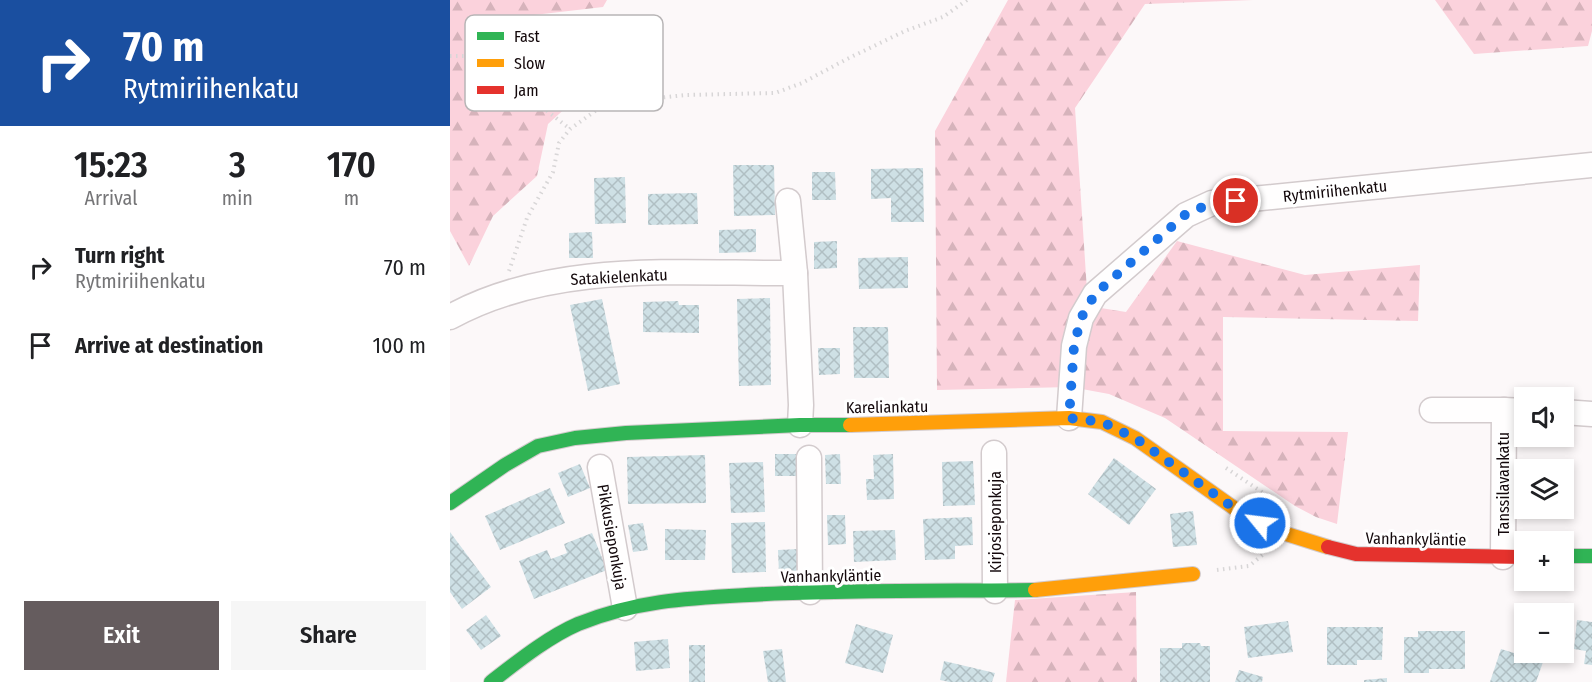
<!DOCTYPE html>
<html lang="en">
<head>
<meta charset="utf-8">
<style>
	:root { --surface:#fff; --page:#f6f6f6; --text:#202124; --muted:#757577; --accent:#655c5e }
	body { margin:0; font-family:"Fira Sans Condensed",sans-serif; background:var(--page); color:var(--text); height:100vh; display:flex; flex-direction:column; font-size:22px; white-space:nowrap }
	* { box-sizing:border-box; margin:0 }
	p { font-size:20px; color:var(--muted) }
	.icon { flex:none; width:33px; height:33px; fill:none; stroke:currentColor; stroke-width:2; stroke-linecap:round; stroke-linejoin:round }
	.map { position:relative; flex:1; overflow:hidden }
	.drawer { display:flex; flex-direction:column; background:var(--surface); width:450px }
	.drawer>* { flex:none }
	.top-card { background:#1a4fa0; color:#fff; overflow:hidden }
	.buttons { position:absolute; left:1064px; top:387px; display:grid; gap:12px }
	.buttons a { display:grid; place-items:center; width:60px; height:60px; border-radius:0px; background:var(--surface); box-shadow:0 3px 9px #0003; font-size:30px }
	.pin { position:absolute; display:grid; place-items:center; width:51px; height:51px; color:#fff; margin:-26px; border:3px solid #fff; border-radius:50%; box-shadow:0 2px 6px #0007 }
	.me { position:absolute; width:66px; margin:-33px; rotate:299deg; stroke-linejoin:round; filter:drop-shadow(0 0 4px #0008) }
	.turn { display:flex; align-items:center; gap:21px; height:126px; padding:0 24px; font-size:27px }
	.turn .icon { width:78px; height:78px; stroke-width:2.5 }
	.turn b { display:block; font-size:42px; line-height:51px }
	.eta { display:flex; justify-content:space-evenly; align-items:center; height:102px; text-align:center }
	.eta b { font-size:36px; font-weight:600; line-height:42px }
	.action { display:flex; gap:12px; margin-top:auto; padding:12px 24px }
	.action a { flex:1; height:69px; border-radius:0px; background:var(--accent); color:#fff; font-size:24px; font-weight:600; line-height:69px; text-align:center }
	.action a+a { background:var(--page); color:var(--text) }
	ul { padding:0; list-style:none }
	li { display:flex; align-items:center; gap:18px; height:78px; padding:0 24px }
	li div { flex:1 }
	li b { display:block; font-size:22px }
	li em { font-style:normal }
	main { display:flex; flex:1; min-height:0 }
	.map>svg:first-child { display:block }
	.forest { fill:url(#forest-firs) }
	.building { fill:url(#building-cross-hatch) }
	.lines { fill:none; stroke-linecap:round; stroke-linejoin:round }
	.street-casing { stroke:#d3cbcd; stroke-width:27 }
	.fast-casing { stroke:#d3cbcd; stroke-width:16 }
	.slow-casing { stroke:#d3cbcd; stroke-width:16 }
	.jam-casing { stroke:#d3cbcd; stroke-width:16 }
	.path { stroke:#d8d6d7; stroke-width:4; stroke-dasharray:1.5 4.5; stroke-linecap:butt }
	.street { stroke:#fffefe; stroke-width:24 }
	.fast { stroke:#30b455; stroke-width:14 }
	.slow { stroke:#ff9f0a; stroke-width:14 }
	.jam { stroke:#e5322d; stroke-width:14 }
	.route { stroke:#1a73e8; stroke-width:10; stroke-dasharray:0 18 }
	.labels { text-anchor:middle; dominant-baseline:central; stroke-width:6; stroke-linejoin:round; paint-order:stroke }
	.street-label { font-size:16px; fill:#13080b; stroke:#fff }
	.key { fill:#fff; stroke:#b8b5b6; stroke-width:1.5 }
	.key-label { font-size:16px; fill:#13080b }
</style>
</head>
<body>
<main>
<section class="drawer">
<div class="top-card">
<div class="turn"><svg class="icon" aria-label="right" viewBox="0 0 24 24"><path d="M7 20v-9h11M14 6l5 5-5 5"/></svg><div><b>70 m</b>Rytmiriihenkatu</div></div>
</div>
<div class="eta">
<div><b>15:23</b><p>Arrival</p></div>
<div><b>3</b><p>min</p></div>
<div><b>170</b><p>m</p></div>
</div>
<ul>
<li><svg class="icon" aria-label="right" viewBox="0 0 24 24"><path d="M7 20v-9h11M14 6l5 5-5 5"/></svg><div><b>Turn right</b><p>Rytmiriihenkatu</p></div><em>70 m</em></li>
<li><svg class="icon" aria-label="arrive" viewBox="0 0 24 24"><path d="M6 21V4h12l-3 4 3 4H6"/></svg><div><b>Arrive at destination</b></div><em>100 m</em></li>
</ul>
<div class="action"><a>Exit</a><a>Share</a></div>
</section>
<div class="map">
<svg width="1142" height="682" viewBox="0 0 1142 682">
	<defs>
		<pattern id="forest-firs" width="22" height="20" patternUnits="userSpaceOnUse" patternTransform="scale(1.5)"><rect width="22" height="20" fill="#fbd2dc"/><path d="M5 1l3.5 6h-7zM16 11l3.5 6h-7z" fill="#d6b3bb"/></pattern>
		<pattern id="building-cross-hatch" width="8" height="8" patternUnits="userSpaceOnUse" patternTransform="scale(1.5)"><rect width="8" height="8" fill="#cee0e5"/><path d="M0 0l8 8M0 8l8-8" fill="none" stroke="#b0bfc3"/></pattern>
	</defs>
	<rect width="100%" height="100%" fill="#fcf8f9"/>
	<!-- forest -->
	<g class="forest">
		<path d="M 0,0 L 157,0 L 153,7 L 84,15 L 139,67 L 131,94 L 98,124 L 87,176 L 43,216 L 19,266 L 0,231 Z"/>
		<path d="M 558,0 L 803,0 L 695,4 L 625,108 L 638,306 L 676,312 L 727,241 L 855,275 L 970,265 L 968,321 L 773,317 L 773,431 L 898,432 L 887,524 L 866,517 L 845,506 L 715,418 L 659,394 L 621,387 L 487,390 L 485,131 Z"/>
		<path d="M 985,0 L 1142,0 L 1142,31 L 1138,46 L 1024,54 Z"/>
		<path d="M 686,592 L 687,682 L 556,682 L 565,600 Z"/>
	</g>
	<!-- building -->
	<g class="building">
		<path d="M 283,165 L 324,165 L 325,215 L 284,216 Z"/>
		<path d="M 473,168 L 474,222 L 441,222 L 441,198 L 421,199 L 421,169 Z"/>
		<path d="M 362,172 L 385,172 L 386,200 L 362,200 Z"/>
		<path d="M 175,177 L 176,223 L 145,224 L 144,178 Z"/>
		<path d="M 247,193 L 248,224 L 198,225 L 198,194 Z"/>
		<path d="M 306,229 L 306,252 L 269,253 L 269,230 Z"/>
		<path d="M 142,232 L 143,258 L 119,258 L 119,233 Z"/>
		<path d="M 387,241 L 387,268 L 364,269 L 364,242 Z"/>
		<path d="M 458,257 L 458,288 L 409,289 L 408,258 Z"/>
		<path d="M 320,298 L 321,385 L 289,386 L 287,299 Z"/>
		<path d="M 152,299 L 170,384 L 138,391 L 120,305 Z"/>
		<path d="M 228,301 L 229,305 L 249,305 L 249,333 L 193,332 L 193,302 Z"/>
		<path d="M 403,327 L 438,327 L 439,378 L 404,378 Z"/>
		<path d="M 368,348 L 390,348 L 390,374 L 369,375 Z"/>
		<path d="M 325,454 L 346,454 L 347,476 L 325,476 Z"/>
		<path d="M 390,454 L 391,484 L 376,484 L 375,455 Z"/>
		<path d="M 443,454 L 444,499 L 417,500 L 416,479 L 424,479 L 423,455 Z"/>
		<path d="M 255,455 L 256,503 L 178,504 L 177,457 Z"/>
		<path d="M 664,458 L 706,489 L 679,525 L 638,494 Z"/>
		<path d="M 523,461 L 525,505 L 493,506 L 492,462 Z"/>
		<path d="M 313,462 L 315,512 L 281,513 L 279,463 Z"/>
		<path d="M 130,464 L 140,488 L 118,497 L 108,473 Z"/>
		<path d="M 100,488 L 115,523 L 50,550 L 35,516 Z"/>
		<path d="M 743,511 L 747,545 L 723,547 L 720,514 Z"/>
		<path d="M 377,515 L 395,515 L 396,544 L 378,545 Z"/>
		<path d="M 522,517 L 523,545 L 505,546 L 505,559 L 475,560 L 473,519 Z"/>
		<path d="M 315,522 L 316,572 L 282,573 L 281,523 Z"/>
		<path d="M 193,523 L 198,550 L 183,552 L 178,525 Z"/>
		<path d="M 215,529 L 256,530 L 255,560 L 215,560 Z"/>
		<path d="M 445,530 L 446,560 L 404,562 L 403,531 Z"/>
		<path d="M 0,532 L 41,587 L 12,609 L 0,592 Z"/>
		<path d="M 142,533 L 157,570 L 84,599 L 69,561 L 97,550 L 101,559 L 117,553 L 114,544 Z"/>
		<path d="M 349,549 L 350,573 L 329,574 L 328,550 Z"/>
		<path d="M 36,615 L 51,636 L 31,650 L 16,630 Z"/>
		<path d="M 1127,620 L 1142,622 L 1142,665 L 1134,664 L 1136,651 L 1124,649 Z"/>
		<path d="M 838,621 L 843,652 L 798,658 L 794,627 Z"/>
		<path d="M 406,624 L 443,635 L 433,673 L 395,663 Z"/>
		<path d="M 877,627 L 933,627 L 932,660 L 907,660 L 907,665 L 877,665 Z"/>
		<path d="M 968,631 L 1015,631 L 1015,669 L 979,669 L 979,673 L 954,673 L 954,637 L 968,637 Z"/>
		<path d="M 218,639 L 220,668 L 186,671 L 184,642 Z"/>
		<path d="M 732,643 L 750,643 L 751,646 L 760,646 L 760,682 L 710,682 L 710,648 L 732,648 Z"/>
		<rect x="239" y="645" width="16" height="37"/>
		<path d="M 332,649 L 336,682 L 318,682 L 313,651 Z"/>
		<path d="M 1051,649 L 1093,662 L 1086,682 L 1040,682 Z"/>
		<path d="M 494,661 L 545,673 L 542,682 L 499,682 L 490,680 Z"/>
		<path d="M 789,670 L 813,677 L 812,682 L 785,682 Z"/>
		<path d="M 937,678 L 937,682 L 914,682 L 914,680 Z"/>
	</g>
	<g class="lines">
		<defs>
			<g id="street">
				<path d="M 338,201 L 345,273 L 351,405 L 350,425"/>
				<path d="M 0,317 C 104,260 231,274 345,273"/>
				<path d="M 982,410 L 1054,410"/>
				<path d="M 1113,412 L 1142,414"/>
				<path d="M 619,418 L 624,346 L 631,318 L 645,294 L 736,215 L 762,203 L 1142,165"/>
				<path d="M 544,453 L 545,591"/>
				<path d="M 359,458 L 360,592"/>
				<path d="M 150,467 L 175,608"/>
				<path d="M 1053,557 L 1054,410 L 1074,411"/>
			</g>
			<g id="fast">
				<path d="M 0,503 L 55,465 L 88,446 L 125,438 L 176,433 L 350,425 L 400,425"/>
				<path d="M 1113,556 L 1142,556"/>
				<path d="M 41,682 C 67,662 98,637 128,624 C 193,598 248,598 316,594 C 406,590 496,591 585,590"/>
			</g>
			<g id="slow">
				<path d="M 400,425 L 619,418 L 652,422 L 685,438 L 791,513 L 830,532 L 878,547"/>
				<path d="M 585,590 L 743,574"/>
			</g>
			<path id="jam" d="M 878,547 L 906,554 L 1074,557"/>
		</defs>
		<!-- street casing -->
		<use href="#street" class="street-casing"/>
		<!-- fast casing -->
		<use href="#fast" class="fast-casing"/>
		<!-- slow casing -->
		<use href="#slow" class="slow-casing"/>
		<!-- jam casing -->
		<use href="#jam" class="jam-casing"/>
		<!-- path -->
		<g class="path">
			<path d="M 0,56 L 16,56 L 44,69 L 120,129"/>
			<path d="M 59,271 L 77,218 L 103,172 L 109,143 L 120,129 L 148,109 L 173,108 L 198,99 L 236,95 L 325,93 L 352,83 L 397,59 L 455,31 L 493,17 L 517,0"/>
			<path d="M 776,468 L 815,494"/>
			<path d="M 767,570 L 799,566 L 815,553"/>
		</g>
		<!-- street -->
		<use href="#street" class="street"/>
		<!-- fast -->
		<use href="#fast" class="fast"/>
		<!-- slow -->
		<use href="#slow" class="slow"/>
		<!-- jam -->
		<use href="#jam" class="jam"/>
	</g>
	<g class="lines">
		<!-- route -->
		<path class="route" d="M 786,201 L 762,203 L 736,214 L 645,294 L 631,318 L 624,346 L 619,418 L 652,422 L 685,438 L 791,513 L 810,523"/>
	</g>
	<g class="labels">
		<!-- street labels -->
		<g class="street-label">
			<text transform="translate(885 191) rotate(-6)">Rytmiriihenkatu</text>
			<text transform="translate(169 277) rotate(-3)">Satakielenkatu</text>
			<text transform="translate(437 407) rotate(-1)">Kareliankatu</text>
			<text transform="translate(1053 484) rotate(-90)">Tanssilavankatu</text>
			<text transform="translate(545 522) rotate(-90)">Kirjosieponkuja</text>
			<text transform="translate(162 537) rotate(80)">Pikkusieponkuja</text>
			<text transform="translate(966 539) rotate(1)">Vanhankyläntie</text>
			<text transform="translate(381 576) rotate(-1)">Vanhankyläntie</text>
		</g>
	</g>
	<!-- legend -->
	<rect x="15" y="15" width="198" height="96" rx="9" class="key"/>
	<rect x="27" y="32" width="27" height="8" fill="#30b455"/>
	<rect x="27" y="59" width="27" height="8" fill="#ff9f0a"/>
	<rect x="27" y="86" width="27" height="8" fill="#e5322d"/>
	<g class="key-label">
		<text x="64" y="42">Fast</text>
		<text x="64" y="69">Slow</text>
		<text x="64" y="96">Jam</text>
	</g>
</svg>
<div class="buttons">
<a><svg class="icon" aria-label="sound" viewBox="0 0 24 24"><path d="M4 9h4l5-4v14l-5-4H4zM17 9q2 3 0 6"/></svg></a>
<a><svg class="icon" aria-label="layers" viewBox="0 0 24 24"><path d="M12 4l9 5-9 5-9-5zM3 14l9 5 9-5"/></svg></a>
<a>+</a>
<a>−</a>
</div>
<div class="pin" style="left:786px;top:201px;background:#d93025"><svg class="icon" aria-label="arrive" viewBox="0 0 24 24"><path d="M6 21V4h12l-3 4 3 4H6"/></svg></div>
<svg class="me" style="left:810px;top:523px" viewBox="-20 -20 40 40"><circle r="17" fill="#1a73e8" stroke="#fff" stroke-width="3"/><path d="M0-11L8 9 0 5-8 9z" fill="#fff"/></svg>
</div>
</main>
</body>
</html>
